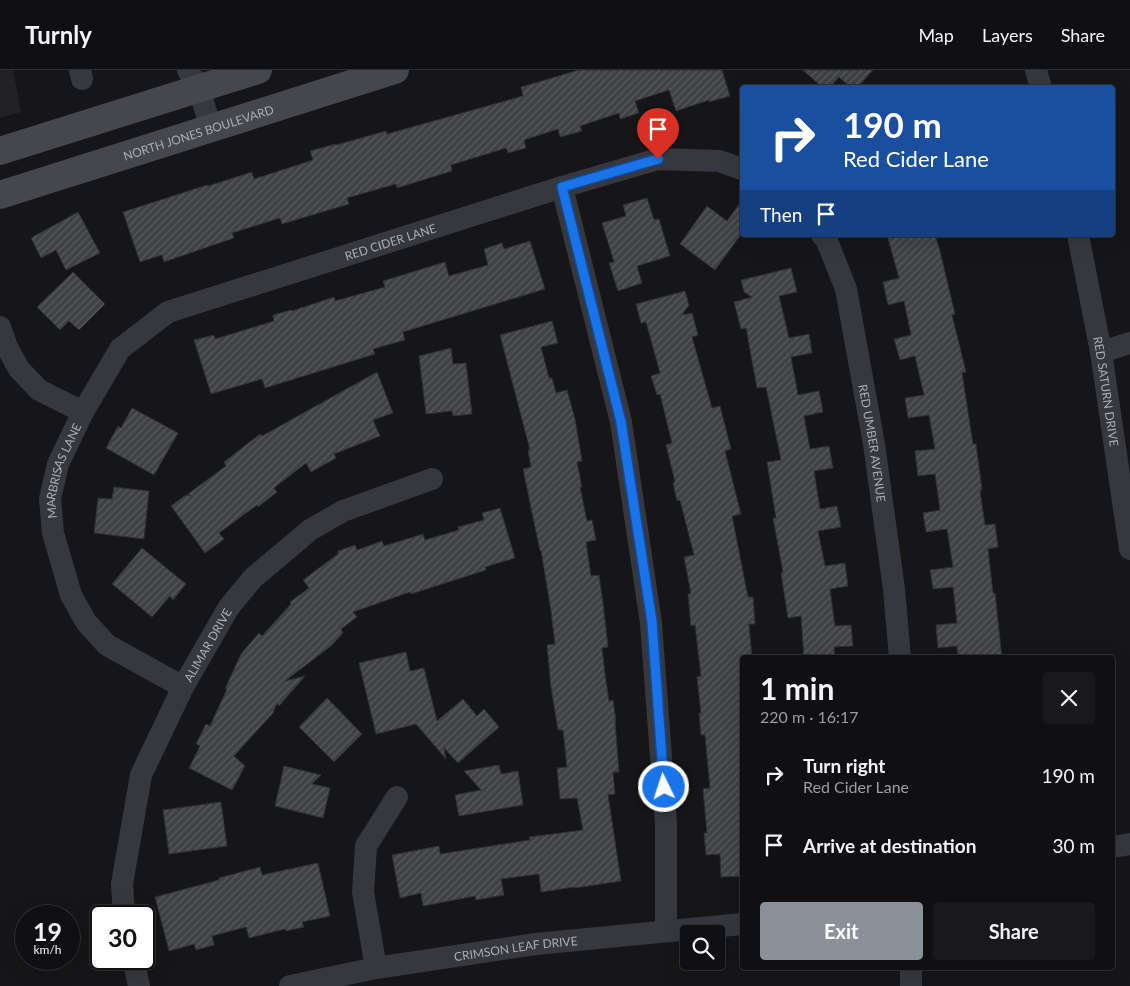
<!DOCTYPE html>
<html lang="en">
<head>
<meta charset="utf-8">
<style>
	:root { --surface:#101012; --page:#19191b; --text:#f1f3f6; --muted:#9c9d9f; --line:#303032; --accent:#8c9099 }
	body { margin:0; font-family:Lato,sans-serif; background:var(--page); color:var(--text); height:100vh; display:flex; flex-direction:column; font-size:19px; white-space:nowrap }
	* { box-sizing:border-box; margin:0 }
	p { font-size:16px; color:var(--muted) }
	.icon { flex:none; width:28px; height:28px; fill:none; stroke:currentColor; stroke-width:2; stroke-linecap:round; stroke-linejoin:round }
	.map { position:relative; flex:1; overflow:hidden }
	.sheet { position:absolute; left:740px; top:585px; width:375px; height:315px; display:flex; flex-direction:column; background:var(--surface); border-radius:5px; box-shadow:0 5px 20px #0002,0 0 0 1px var(--line) }
	.sheet>* { flex:none }
	.top-card { position:absolute; left:740px; top:15px; width:375px; height:152px; border-radius:5px; box-shadow:0 5px 20px #0002,0 0 0 1px var(--line); background:#1a4fa0; color:#fff; overflow:hidden }
	.controls { position:absolute; left:680px; top:855px; display:grid; gap:10px }
	.controls a { display:grid; place-items:center; width:45px; height:45px; border-radius:5px; background:var(--surface); box-shadow:0 5px 20px #0002,0 0 0 1px var(--line); font-size:25px }
	.speed { position:absolute; left:15px; top:835px; display:flex; gap:10px; font-size:25px; font-weight:700; text-align:center }
	.speed>* { display:grid; place-content:center; width:65px; height:65px; border-radius:50%; background:var(--surface); box-shadow:0 5px 20px #0002,0 0 0 1px var(--line); line-height:1 }
	.speed small { font-size:12px; font-weight:400 }
	.speed .limit { border:2px solid #111; border-radius:8px; background:#fff; color:#111 }
	.pin { position:absolute; display:grid; place-items:center; width:42px; height:42px; color:#fff; margin:-51px -21px; border-radius:50% 50% 50% 0; rotate:-45deg; box-shadow:0 0 5px #0007 }
	.pin .icon { rotate:45deg }
	.me { position:absolute; width:55px; margin:-28px; rotate:356deg; stroke-linejoin:round; filter:drop-shadow(0 0 4px #0008) }
	.turn { display:flex; align-items:center; gap:18px; height:105px; padding:0 20px; font-size:22px }
	.turn .icon { width:65px; height:65px; stroke-width:2.5 }
	.turn b { display:block; font-size:35px; line-height:42px }
	.then { display:flex; align-items:center; height:48px; padding:0 20px; background:#0003; gap:10px; font-size:19px }
	.round { display:grid; place-items:center; flex:none; width:52px; height:52px; border-radius:5px; background:var(--page) }
	.head { display:flex; align-items:center; justify-content:space-between; height:85px; padding:0 20px }
	h1 { font-size:30px; font-weight:700; line-height:38px }
	.primary-button { display:flex; gap:10px; margin-top:auto; padding:10px 20px }
	.primary-button a { flex:1; height:58px; border-radius:5px; background:var(--accent); color:#fff; font-size:20px; font-weight:700; line-height:58px; text-align:center }
	.primary-button a+a { background:var(--page); color:var(--text) }
	ul { padding:0; list-style:none }
	li { display:flex; align-items:center; gap:15px; height:70px; padding:0 20px }
	li div { flex:1 }
	li b { display:block; font-size:19px }
	li em { font-style:normal }
	header { display:flex; align-items:center; gap:30px; box-sizing:border-box; height:70px; padding:0 25px; background:var(--surface); border-bottom:1px solid var(--line) }
	header strong { font-size:24px }
	nav { display:flex; gap:28px; margin-inline-start:auto; font-size:18px }
	.map>svg:first-child { display:block }
	.built { fill:#222225 }
	.building { fill:url(#building-hatch); stroke:#303034 }
	.lines { fill:none; stroke-linecap:round; stroke-linejoin:round }
	.street { stroke:#37383d; stroke-width:22 }
	.secondary { stroke:#45474d; stroke-width:28 }
	.route-casing { stroke:#114b97; stroke-width:12 }
	.route { stroke:#1a73e8; stroke-width:9 }
	.labels { text-anchor:middle; dominant-baseline:central; stroke-width:4; stroke-linejoin:round; paint-order:stroke }
	.street-label { font-size:12px; fill:#a8adb8; stroke:#111113 }
</style>
</head>
<body>
<header>
<strong>Turnly</strong>
<nav><a>Map</a><a>Layers</a><a>Share</a></nav>
</header>
<div class="map">
<svg width="1130" height="916" viewBox="0 0 1130 916">
	<defs>
		<pattern id="building-hatch" width="6" height="6" patternUnits="userSpaceOnUse" patternTransform="scale(1.25)"><rect width="6" height="6" fill="#404145"/><path d="M-1 1l2-2M0 6l6-6M5 7l2-2" fill="none" stroke="#595a5e"/></pattern>
	</defs>
	<rect width="100%" height="100%" fill="#161618"/>
	<!-- built -->
	<path class="built" d="M 0,0 L 13,0 L 21,42 L 0,48 Z"/>
	<!-- building -->
	<g class="building">
		<path d="M 579,0 L 722,0 L 730,26 L 709,32 L 709,30 L 676,41 L 669,20 L 635,31 L 639,43 L 620,49 L 619,43 L 580,56 L 582,61 L 560,67 L 558,59 L 524,70 L 526,78 L 508,83 L 506,78 L 451,95 L 452,101 L 397,118 L 396,114 L 347,128 L 349,134 L 282,154 L 280,148 L 232,163 L 234,168 L 164,192 L 162,185 L 140,192 L 123,142 L 207,115 L 208,116 L 252,102 L 254,109 L 313,90 L 310,81 L 336,74 L 336,75 L 386,61 L 387,64 L 523,26 L 521,17 Z"/>
		<path d="M 803,0 L 873,0 L 857,18 L 851,18 L 839,7 L 829,18 L 823,18 Z"/>
		<path d="M 647,128 L 654,150 L 659,149 L 670,186 L 637,196 L 642,213 L 618,221 L 609,193 L 614,192 L 602,153 L 626,146 L 623,135 Z"/>
		<path d="M 742,130 L 742,163 L 715,200 L 680,174 L 707,136 L 727,151 Z"/>
		<path d="M 78,142 L 100,183 L 66,200 L 56,180 L 41,188 L 31,168 Z"/>
		<path d="M 887,165 L 935,165 L 940,181 L 955,244 L 952,245 L 966,302 L 962,303 L 973,374 L 976,374 L 982,420 L 980,421 L 985,455 L 995,454 L 998,477 L 988,479 L 993,523 L 995,523 L 1002,588 L 958,588 L 957,576 L 938,578 L 936,555 L 957,553 L 953,517 L 933,519 L 930,500 L 953,497 L 947,459 L 926,462 L 923,443 L 940,440 L 935,404 L 918,406 L 915,381 L 935,379 L 929,345 L 908,348 L 905,328 L 924,325 L 915,286 L 900,290 L 894,269 L 911,265 L 904,231 L 888,235 L 883,212 L 899,208 Z"/>
		<path d="M 530,171 L 545,219 L 403,262 L 405,270 L 373,279 L 375,284 L 265,318 L 262,309 L 211,324 L 194,270 L 214,265 L 215,269 L 274,251 L 273,245 L 291,240 L 292,241 L 334,227 L 335,231 L 385,217 L 383,211 L 445,192 L 449,206 L 488,195 L 484,179 L 502,173 L 504,179 Z"/>
		<path d="M 791,198 L 797,222 L 779,226 L 789,268 L 809,264 L 812,283 L 791,287 L 798,325 L 819,321 L 823,342 L 804,346 L 810,379 L 829,376 L 833,398 L 814,401 L 820,439 L 837,436 L 841,457 L 818,461 L 825,496 L 845,493 L 848,516 L 830,519 L 835,556 L 851,555 L 853,576 L 834,577 L 835,588 L 804,588 L 801,546 L 788,548 L 781,503 L 783,502 L 773,448 L 776,448 L 767,392 L 781,390 L 766,317 L 757,318 L 746,258 L 741,259 L 734,232 L 752,227 L 744,222 L 741,210 Z"/>
		<path d="M 73,202 L 105,234 L 79,260 L 69,251 L 60,260 L 37,237 Z"/>
		<path d="M 685,221 L 689,235 L 682,245 L 692,243 L 698,265 L 692,267 L 712,338 L 720,336 L 731,379 L 725,381 L 741,444 L 732,446 L 748,527 L 753,527 L 755,554 L 749,554 L 752,588 L 742,588 L 742,806 L 721,807 L 720,784 L 706,785 L 704,763 L 707,763 L 703,719 L 710,718 L 705,665 L 701,665 L 699,643 L 701,643 L 697,607 L 701,606 L 695,555 L 691,556 L 688,524 L 691,524 L 684,487 L 694,485 L 680,430 L 677,431 L 673,413 L 675,412 L 666,375 L 672,373 L 660,324 L 657,325 L 651,306 L 660,303 L 646,252 L 641,253 L 636,234 Z"/>
		<path d="M 552,251 L 558,273 L 541,277 L 549,308 L 552,308 L 556,323 L 567,320 L 575,349 L 582,391 L 577,392 L 582,417 L 580,417 L 587,451 L 592,450 L 596,470 L 586,472 L 591,506 L 599,505 L 603,533 L 608,577 L 602,578 L 605,604 L 609,631 L 613,630 L 616,651 L 615,651 L 619,702 L 613,702 L 615,724 L 608,725 L 621,811 L 575,818 L 575,817 L 541,822 L 539,804 L 501,809 L 504,825 L 476,830 L 475,826 L 423,836 L 421,823 L 400,828 L 392,785 L 439,776 L 440,784 L 530,770 L 529,767 L 583,760 L 577,728 L 560,729 L 557,698 L 567,697 L 563,660 L 558,660 L 551,617 L 547,575 L 555,574 L 551,541 L 541,480 L 540,481 L 523,399 L 531,397 L 528,380 L 530,380 L 500,265 Z"/>
		<path d="M 451,278 L 453,294 L 466,293 L 472,344 L 453,346 L 452,341 L 426,344 L 419,286 Z"/>
		<path d="M 377,302 L 393,343 L 373,350 L 380,366 L 334,384 L 336,388 L 311,402 L 306,393 L 274,418 L 277,422 L 258,437 L 257,435 L 219,463 L 224,469 L 205,483 L 171,436 L 186,425 L 191,426 L 188,424 L 226,396 L 224,392 L 260,364 L 262,366 Z"/>
		<path d="M 132,338 L 178,363 L 154,405 L 106,378 L 118,356 L 121,358 Z"/>
		<path d="M 114,417 L 149,421 L 144,469 L 94,463 L 98,428 L 112,429 Z"/>
		<path d="M 500,438 L 515,488 L 485,497 L 486,500 L 411,524 L 410,522 L 353,542 L 357,547 L 341,559 L 343,563 L 331,576 L 285,611 L 305,606 L 279,636 L 277,633 L 273,643 L 234,686 L 245,696 L 232,720 L 189,698 L 200,676 L 196,674 L 206,654 L 210,656 L 227,619 L 225,619 L 241,584 L 259,563 L 262,566 L 291,534 L 290,532 L 309,518 L 303,510 L 338,484 L 338,481 L 355,475 L 357,480 L 382,471 L 384,476 L 423,464 L 425,470 L 459,460 L 458,457 L 484,450 L 482,443 Z"/>
		<path d="M 142,478 L 186,514 L 173,530 L 170,526 L 152,547 L 112,514 Z"/>
		<path d="M 406,582 L 410,601 L 424,598 L 437,651 L 463,629 L 477,646 L 484,639 L 499,657 L 458,693 L 444,678 L 446,689 L 416,654 L 376,664 L 359,593 Z"/>
		<path d="M 327,628 L 362,664 L 334,692 L 299,657 Z"/>
		<path d="M 499,695 L 501,704 L 518,701 L 523,735 L 459,746 L 455,725 L 481,720 L 464,701 Z"/>
		<path d="M 284,696 L 321,705 L 312,714 L 330,718 L 323,748 L 275,736 Z"/>
		<path d="M 221,732 L 227,776 L 169,784 L 163,740 Z"/>
		<path d="M 318,793 L 330,846 L 302,852 L 304,857 L 286,861 L 285,859 L 249,868 L 246,857 L 212,866 L 214,875 L 196,880 L 194,874 L 169,881 L 155,827 L 219,810 L 219,808 L 260,797 L 262,805 Z"/>
	</g>
	<g class="lines">
		<!-- street -->
		<g class="street">
			<path d="M 80,0 L 82,9"/>
			<path d="M 188,0 L 199,19 L 211,58"/>
			<path d="M 1036,0 L 1041,18"/>
			<path d="M 562,117 L 621,352 L 651,553 L 666,754 L 666,861"/>
			<path id="s1" d="M 822,165 L 827,171 L 846,219 L 874,374 L 894,519 L 900,588"/>
			<path id="s2" d="M 1078,165 L 1101,282 L 1130,479"/>
			<path d="M 0,257 L 7,277 L 19,299 L 39,320 L 83,342"/>
			<path d="M 1101,282 L 1130,273"/>
			<path id="s3" d="M 183,617 L 107,575 L 86,552 L 71,525 L 53,463 L 50,429 L 58,394 L 83,342 L 120,279 L 168,242 L 562,117 L 658,89 L 719,91 L 742,99"/>
			<path d="M 1112,777 L 1130,774"/>
			<path id="s4" d="M 124,846 L 122,814 L 141,705 L 183,617 L 229,537 L 253,508 L 310,460 L 343,441 L 432,409"/>
			<path d="M 133,889 L 139,916"/>
			<path d="M 376,898 L 363,822 L 366,776 L 397,727"/>
			<path d="M 911,898 L 911,916"/>
			<path id="s5" d="M 290,916 L 376,898 L 536,874 L 742,854"/>
		</g>
		<!-- secondary -->
		<g class="secondary">
			<path d="M 0,81 L 258,0"/>
			<path id="s6" d="M 0,125 L 395,0"/>
		</g>
	</g>
	<g class="lines">
		<defs>
			<path id="route" d="M 658,89 L 562,117 L 621,352 L 652,552 L 664,717"/>
		</defs>
		<!-- route casing -->
		<use href="#route" class="route-casing"/>
		<!-- route -->
		<use href="#route" class="route"/>
	</g>
	<g class="labels">
		<!-- street labels -->
		<g class="street-label">
			<text stroke="none"><textPath href="#s6" startOffset="208">NORTH JONES BOULEVARD</textPath></text>
			<text stroke="none"><textPath href="#s3" startOffset="708">RED CIDER LANE</textPath></text>
			<text stroke="none"><textPath href="#s2" startOffset="159">RED SATURN DRIVE</textPath></text>
			<text stroke="none"><textPath href="#s1" startOffset="216">RED UMBER AVENUE</textPath></text>
			<text stroke="none"><textPath href="#s3" startOffset="278">MARBRISAS LANE</textPath></text>
			<text stroke="none"><textPath href="#s4" startOffset="289">ALIMAR DRIVE</textPath></text>
			<text stroke="none"><textPath href="#s5" startOffset="229">CRIMSON LEAF DRIVE</textPath></text>
		</g>
	</g>
</svg>
<div class="controls">
<a><svg class="icon" aria-label="search" viewBox="0 0 24 24"><circle cx="10" cy="10" r="6"/><path d="M15 15l6 6"/></svg></a>
</div>
<div class="speed"><div>19<small>km/h</small></div><div class="limit">30</div></div>
<div class="pin" style="left:658px;top:89px;background:#d93025"><svg class="icon" aria-label="arrive" viewBox="0 0 24 24"><path d="M6 21V4h12l-3 4 3 4H6"/></svg></div>
<svg class="me" style="left:664px;top:717px" viewBox="-20 -20 40 40"><circle r="17" fill="#1a73e8" stroke="#fff" stroke-width="3"/><path d="M0-11L8 9 0 5-8 9z" fill="#fff"/></svg>
<div class="top-card">
<div class="turn"><svg class="icon" aria-label="right" viewBox="0 0 24 24"><path d="M7 20v-9h11M14 6l5 5-5 5"/></svg><div><b>190 m</b>Red Cider Lane</div></div>
<div class="then">Then<svg class="icon" aria-label="arrive" viewBox="0 0 24 24"><path d="M6 21V4h12l-3 4 3 4H6"/></svg></div>
</div>
<section class="sheet">
<div class="head"><div><h1>1 min</h1><p>220 m · 16:17</p></div><a class="round"><svg class="icon" aria-label="close" viewBox="0 0 24 24"><path d="M6 6l12 12M18 6L6 18"/></svg></a></div>
<ul>
<li><svg class="icon" aria-label="right" viewBox="0 0 24 24"><path d="M7 20v-9h11M14 6l5 5-5 5"/></svg><div><b>Turn right</b><p>Red Cider Lane</p></div><em>190 m</em></li>
<li><svg class="icon" aria-label="arrive" viewBox="0 0 24 24"><path d="M6 21V4h12l-3 4 3 4H6"/></svg><div><b>Arrive at destination</b></div><em>30 m</em></li>
</ul>
<div class="primary-button"><a>Exit</a><a>Share</a></div>
</section>
</div>
</body>
</html>
